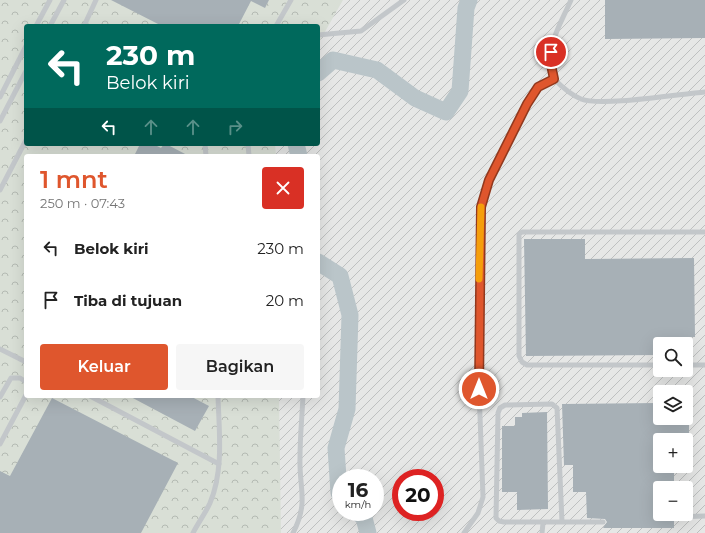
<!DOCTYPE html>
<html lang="id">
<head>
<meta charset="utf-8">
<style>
	:root { --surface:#fff; --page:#f6f6f6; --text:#222; --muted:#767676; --accent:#df562d }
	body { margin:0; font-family:Montserrat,sans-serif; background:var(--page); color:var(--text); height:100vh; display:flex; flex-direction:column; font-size:15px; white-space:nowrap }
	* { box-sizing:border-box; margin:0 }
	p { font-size:13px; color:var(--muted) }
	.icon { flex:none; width:22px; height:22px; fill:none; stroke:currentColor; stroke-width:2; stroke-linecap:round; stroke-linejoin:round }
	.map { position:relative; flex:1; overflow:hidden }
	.panel { position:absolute; left:24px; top:154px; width:296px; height:244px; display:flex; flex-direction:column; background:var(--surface); border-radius:4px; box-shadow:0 4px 16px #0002 }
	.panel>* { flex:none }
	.guide { position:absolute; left:24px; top:24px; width:296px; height:122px; border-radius:4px; box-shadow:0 4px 16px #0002; background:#00695c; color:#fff; overflow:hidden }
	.controls { position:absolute; left:653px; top:337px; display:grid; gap:8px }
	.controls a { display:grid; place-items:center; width:40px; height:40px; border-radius:4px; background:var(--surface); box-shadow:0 4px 16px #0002; font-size:20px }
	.speed { position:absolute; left:332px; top:469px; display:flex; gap:8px; font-size:20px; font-weight:700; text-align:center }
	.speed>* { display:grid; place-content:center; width:52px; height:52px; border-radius:50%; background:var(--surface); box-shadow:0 4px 16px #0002; line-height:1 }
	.speed small { font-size:10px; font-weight:400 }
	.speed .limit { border:6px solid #d22; background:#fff; color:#111 }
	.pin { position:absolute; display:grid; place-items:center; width:34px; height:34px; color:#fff; margin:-17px; border:2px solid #fff; border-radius:50%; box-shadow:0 1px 4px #0007 }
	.me { position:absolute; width:44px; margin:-22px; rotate:0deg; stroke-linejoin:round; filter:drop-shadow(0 0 3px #0008) }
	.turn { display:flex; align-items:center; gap:14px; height:84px; padding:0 16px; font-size:18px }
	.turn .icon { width:52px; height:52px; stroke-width:2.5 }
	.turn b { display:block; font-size:28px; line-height:34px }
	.lanes { display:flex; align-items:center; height:38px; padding:0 16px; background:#0003; justify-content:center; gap:20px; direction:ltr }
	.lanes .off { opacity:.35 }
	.round { display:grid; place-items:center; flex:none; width:42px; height:42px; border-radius:4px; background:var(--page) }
	.overview { display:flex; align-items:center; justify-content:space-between; height:68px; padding:0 16px }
	h1 { font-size:24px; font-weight:600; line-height:30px; color:var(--accent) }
	.cta { display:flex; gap:8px; margin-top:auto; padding:8px 16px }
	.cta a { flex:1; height:46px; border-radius:4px; background:var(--accent); color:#fff; font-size:16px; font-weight:600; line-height:46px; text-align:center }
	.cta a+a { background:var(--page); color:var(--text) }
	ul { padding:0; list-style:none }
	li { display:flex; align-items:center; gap:12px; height:52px; padding:0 16px }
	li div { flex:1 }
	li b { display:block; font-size:15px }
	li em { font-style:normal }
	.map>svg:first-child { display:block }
	.industrial { fill:url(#industrial-furrows); fill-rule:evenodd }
	.forest { fill:url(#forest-crowns) }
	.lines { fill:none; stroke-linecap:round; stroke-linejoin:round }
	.river { stroke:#bac5c9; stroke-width:17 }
	.building { fill:#a7b0b6 }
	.service { stroke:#c3c7ca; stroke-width:5 }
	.route-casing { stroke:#91381d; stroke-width:10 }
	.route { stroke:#df562d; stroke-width:7 }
	.slow { stroke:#f59e0b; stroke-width:7 }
</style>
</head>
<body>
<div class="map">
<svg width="705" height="533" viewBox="0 0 705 533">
	<defs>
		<pattern id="industrial-furrows" width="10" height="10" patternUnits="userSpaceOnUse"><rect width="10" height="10" fill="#e6e7e6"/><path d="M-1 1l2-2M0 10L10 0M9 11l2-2" fill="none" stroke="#bec0c0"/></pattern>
		<pattern id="forest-crowns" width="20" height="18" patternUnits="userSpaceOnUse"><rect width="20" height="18" fill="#d9dfd6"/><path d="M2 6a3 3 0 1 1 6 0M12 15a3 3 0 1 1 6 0" fill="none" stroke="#b4bab3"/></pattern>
	</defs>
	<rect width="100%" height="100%" fill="#f8f8f5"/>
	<!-- industrial -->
	<path class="industrial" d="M 0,0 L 705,0 L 705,533 L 0,533 ZM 26,26 L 318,26 L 318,144 L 26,144 ZM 26,156 L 318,156 L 318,396 L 26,396 ZM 660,344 L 686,344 L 686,370 L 660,370 ZM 660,392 L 686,392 L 686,418 L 660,418 ZM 660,440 L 686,440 L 686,466 L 660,466 ZM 341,478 L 375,478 L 375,512 L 341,512 ZM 401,478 L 435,478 L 435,512 L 401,512 ZM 660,488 L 686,488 L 686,514 L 660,514 Z"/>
	<!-- forest -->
	<path class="forest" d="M 0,0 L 343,0 L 318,44 L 318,26 L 26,26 L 26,144 L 275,144 L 276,156 L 26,156 L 26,396 L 279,396 L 281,533 L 0,533 Z"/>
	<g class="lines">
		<!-- river -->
		<g class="river">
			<path d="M 318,73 L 333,60 L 377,70 L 415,98 L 446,112 L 460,91 L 466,8 L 469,0"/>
			<path d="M 296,144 L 299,156"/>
			<path d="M 318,262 L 340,276 L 350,315 L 347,409 L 336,448 L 339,493 L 341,495"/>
			<path d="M 358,512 L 364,518 L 368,533"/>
		</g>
	</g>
	<!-- building -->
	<g class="building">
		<path d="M 111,0 L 269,0 L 265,8 L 251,1 L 238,26 L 162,26 Z"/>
		<path d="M 605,0 L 705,0 L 705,38 L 605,39 Z"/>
		<path d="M 140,144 L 153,144 L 161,148 L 164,144 L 166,144 L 189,156 L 134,156 Z"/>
		<path d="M 524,239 L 585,239 L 585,259 L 694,258 L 695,337 L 668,337 L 668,344 L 660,344 L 660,355 L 526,356 Z"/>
		<path d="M 129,396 L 190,396 L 209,406 L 195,431 Z"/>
		<path d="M 52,398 L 178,463 L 141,533 L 0,533 L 0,471 L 10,476 Z"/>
		<path d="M 660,403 L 660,418 L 689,418 L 689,440 L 660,440 L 660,466 L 674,466 L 674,488 L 660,488 L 660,514 L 671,514 L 670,518 L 674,521 L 674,528 L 603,528 L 607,522 L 605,519 L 587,518 L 586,492 L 573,492 L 573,465 L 564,465 L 562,404 Z"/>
		<path d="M 547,412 L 548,509 L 517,510 L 517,492 L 502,492 L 502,426 L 515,426 L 515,417 L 522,417 L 522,413 Z"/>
	</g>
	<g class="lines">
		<!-- service -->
		<g class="service">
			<path d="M 36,26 L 50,0"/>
			<path d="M 50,26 L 64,0"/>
			<path d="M 84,26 L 96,0"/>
			<path d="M 276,26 L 291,0"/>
			<path d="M 318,35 L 361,31 L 404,0"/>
			<path d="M 554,79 C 546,43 557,32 571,0"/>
			<path d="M 0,97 L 26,46"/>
			<path d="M 0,121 L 26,71"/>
			<path d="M 205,144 L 206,156"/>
			<path d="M 248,144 L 249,156"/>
			<path d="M 0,190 L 26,140"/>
			<path d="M 0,349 L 26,362"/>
			<path d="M 660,365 L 527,365 L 522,362 L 519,356 L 519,234 L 522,232 L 705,232"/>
			<path d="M 686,365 L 705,365"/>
			<path d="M 90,396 L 219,464"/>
			<path d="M 0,397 L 11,378 L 20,378 L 26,382"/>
			<path d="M 0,444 L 26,395"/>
			<path d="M 674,517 L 705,516"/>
			<path d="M 562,522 L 557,408 L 552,404 L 505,405 L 500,408 L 498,413 L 496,518 L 499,521 L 504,522 L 603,522"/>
			<path d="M 193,533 C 198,523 205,514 210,503 C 224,470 219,431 218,396"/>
			<path d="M 293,533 C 309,502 299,489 300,458 C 300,437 302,417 303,396"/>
			<path d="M 464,533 L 478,513 L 483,497 L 479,389 L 480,216 L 481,207 L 489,180 L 527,104 L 538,87 L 554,79 C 561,86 571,95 581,99 C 601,107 679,94 705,92"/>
			<path d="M 542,533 L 543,523"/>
		</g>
	</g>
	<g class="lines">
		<defs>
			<path id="route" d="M 479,389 L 481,207 L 489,180 L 527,104 L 538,87 L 554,79 L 550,60 L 551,52"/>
		</defs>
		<!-- route casing -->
		<use href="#route" class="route-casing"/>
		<!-- route -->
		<use href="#route" class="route"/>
		<!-- slow -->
		<path class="slow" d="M 479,279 L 481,207"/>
	</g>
</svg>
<div class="controls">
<a><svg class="icon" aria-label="search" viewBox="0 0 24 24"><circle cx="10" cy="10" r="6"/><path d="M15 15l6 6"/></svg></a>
<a><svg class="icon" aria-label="layers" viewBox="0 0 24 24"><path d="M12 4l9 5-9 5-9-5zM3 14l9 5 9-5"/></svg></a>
<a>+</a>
<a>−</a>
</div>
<div class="speed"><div>16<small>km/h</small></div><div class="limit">20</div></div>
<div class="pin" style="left:551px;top:52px;background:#d93025"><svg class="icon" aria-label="arrive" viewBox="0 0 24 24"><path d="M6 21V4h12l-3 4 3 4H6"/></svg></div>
<svg class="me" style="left:479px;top:389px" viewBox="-20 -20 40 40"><circle r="17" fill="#df562d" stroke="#fff" stroke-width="3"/><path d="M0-11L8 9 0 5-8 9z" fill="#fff"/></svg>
<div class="guide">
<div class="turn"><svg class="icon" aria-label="left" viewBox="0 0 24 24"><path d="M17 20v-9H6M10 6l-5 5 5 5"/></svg><div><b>230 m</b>Belok kiri</div></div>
<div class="lanes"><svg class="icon" aria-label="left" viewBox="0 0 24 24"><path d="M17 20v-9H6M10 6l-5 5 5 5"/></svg><svg class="icon off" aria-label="ahead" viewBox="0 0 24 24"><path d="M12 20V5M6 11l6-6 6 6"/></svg><svg class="icon off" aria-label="ahead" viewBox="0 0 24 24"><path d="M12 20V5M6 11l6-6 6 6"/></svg><svg class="icon off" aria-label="right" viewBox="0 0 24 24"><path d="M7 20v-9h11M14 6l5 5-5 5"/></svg></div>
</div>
<section class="panel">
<div class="overview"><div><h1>1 mnt</h1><p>250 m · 07:43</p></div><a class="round" style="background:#d93025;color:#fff"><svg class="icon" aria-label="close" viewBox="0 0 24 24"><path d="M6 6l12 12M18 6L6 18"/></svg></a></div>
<ul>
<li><svg class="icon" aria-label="left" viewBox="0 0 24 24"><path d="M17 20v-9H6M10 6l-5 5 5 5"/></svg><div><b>Belok kiri</b></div><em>230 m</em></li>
<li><svg class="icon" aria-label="arrive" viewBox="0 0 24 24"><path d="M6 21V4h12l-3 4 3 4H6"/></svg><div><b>Tiba di tujuan</b></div><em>20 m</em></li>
</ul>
<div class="cta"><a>Keluar</a><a>Bagikan</a></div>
</section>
</div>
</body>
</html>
